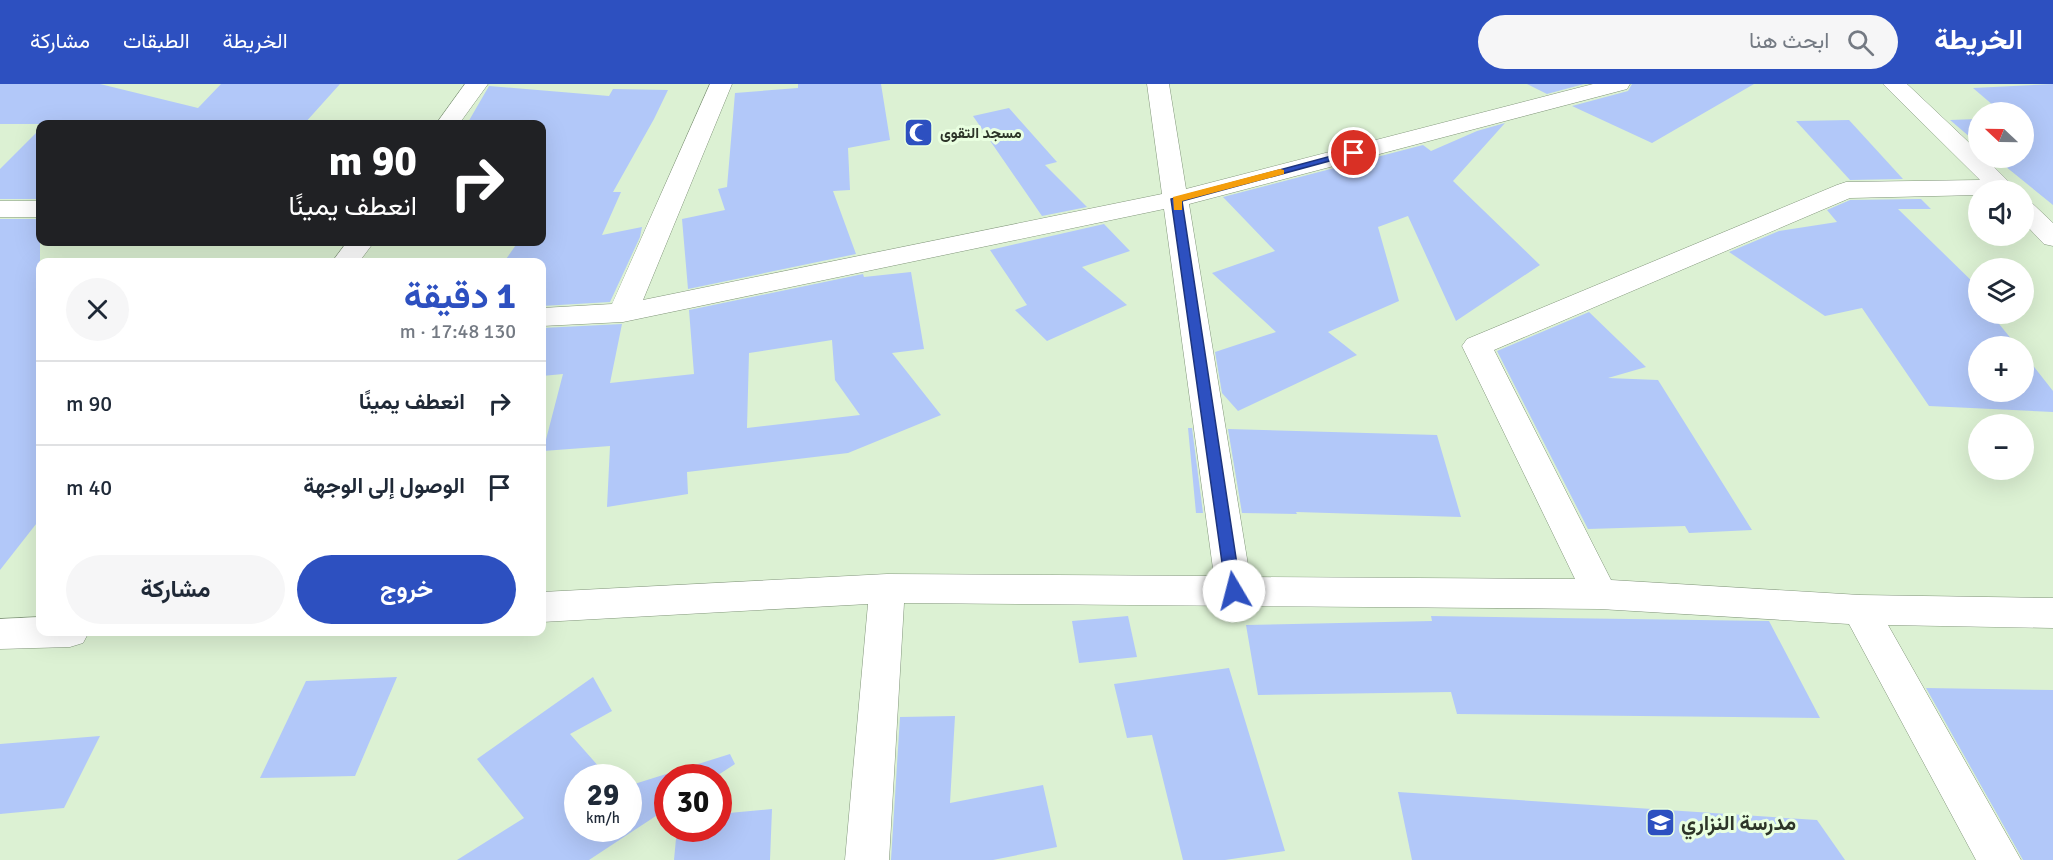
<!DOCTYPE html>
<html lang="ar">
<head>
<meta charset="utf-8">
<style>
	:root { --surface:#fff; --page:#f6f6f7; --text:#1f2937; --muted:#747a83; --line:#e0e1e3; --accent:#2d50c0 }
	body { margin:0; font-family:Signika,Vazirmatn,sans-serif; background:var(--page); color:var(--text); direction:rtl; height:100vh; display:flex; flex-direction:column; font-size:22px; white-space:nowrap }
	* { box-sizing:border-box; margin:0 }
	p { font-size:20px; color:var(--muted) }
	.icon { flex:none; width:33px; height:33px; fill:none; stroke:currentColor; stroke-width:2; stroke-linecap:round; stroke-linejoin:round }
	.map { position:relative; flex:1; overflow:hidden; direction:ltr }
	.drawer { position:absolute; left:36px; top:174px; width:510px; height:378px; display:flex; flex-direction:column; background:var(--surface); border-radius:12px; box-shadow:0 6px 24px #0002; direction:rtl }
	.drawer>* { flex:none }
	.banner { position:absolute; left:36px; top:36px; width:510px; height:126px; border-radius:12px; box-shadow:0 6px 24px #0002; direction:rtl; background:#202124; color:#fff; overflow:hidden }
	.needle { width:39px; rotate:292deg }
	.fabs { position:absolute; left:1968px; top:18px; display:grid; gap:12px }
	.fabs a { display:grid; place-items:center; width:66px; height:66px; border-radius:50%; background:var(--surface); box-shadow:0 6px 24px #0002; font-size:30px }
	.speed { position:absolute; left:564px; top:680px; display:flex; gap:12px; font-size:30px; font-weight:700; text-align:center }
	.speed>* { display:grid; place-content:center; width:78px; height:78px; border-radius:50%; background:var(--surface); box-shadow:0 6px 24px #0002; line-height:1 }
	.speed small { font-size:15px; font-weight:400 }
	.speed .limit { border:9px solid #d22; background:#fff; color:#111 }
	.pin { position:absolute; display:grid; place-items:center; width:51px; height:51px; color:#fff; margin:-26px; border:3px solid #fff; border-radius:50%; box-shadow:0 2px 6px #0007 }
	.me { position:absolute; width:66px; margin:-33px; rotate:352deg; stroke-linejoin:round; filter:drop-shadow(0 0 4px #0008) }
	.turn { display:flex; align-items:center; gap:21px; height:126px; padding:0 30px; font-size:27px }
	.turn .icon { width:78px; height:78px; stroke-width:2.5 }
	.turn b { display:block; font-size:42px; line-height:51px }
	.round { display:grid; place-items:center; flex:none; width:63px; height:63px; border-radius:32px; background:var(--page) }
	.headline { display:flex; align-items:center; justify-content:space-between; height:102px; padding:0 30px }
	h1 { font-size:36px; font-weight:700; line-height:45px; color:var(--accent) }
	.primary-button { display:flex; gap:12px; margin-top:auto; padding:12px 30px }
	.primary-button a { flex:1; height:69px; border-radius:36px; background:var(--accent); color:#fff; font-size:24px; font-weight:700; line-height:69px; text-align:center }
	.primary-button a+a { background:var(--page); color:var(--text) }
	ul { padding:0; list-style:none }
	li { display:flex; align-items:center; gap:18px; height:84px; padding:0 30px; border-top:2px solid var(--line) }
	li div { flex:1 }
	li b { display:block; font-size:22px }
	li em { font-style:normal }
	header { display:flex; align-items:center; gap:36px; box-sizing:border-box; height:84px; padding:0 30px; background:var(--accent); color:#fff }
	header strong { font-size:28px }
	nav { display:flex; gap:33px; margin-inline-start:auto; font-size:21px }
	.search { width:420px; height:54px; background:var(--page); display:flex; align-items:center; gap:15px; box-sizing:border-box; padding:0 21px; border-radius:33px; color:var(--muted); font-size:22px }
	.map>svg:first-child { display:block }
	.building { fill:#b2c8f9; fill-rule:evenodd }
	.lines { fill:none; stroke-linecap:round; stroke-linejoin:round }
	.minor-casing { stroke:#82967b; stroke-width:1 }
	.minor { fill:#fff; fill-rule:evenodd }
	.route { fill:#2d50c0; stroke:#1d347d; stroke-width:1.5 }
	.slow { fill:#f59e0b }
	.labels { text-anchor:middle; dominant-baseline:central; stroke-width:6; stroke-linejoin:round; paint-order:stroke }
	.far-poi-label { font-size:15px; font-weight:bold; fill:#2d3529; stroke:#e9ffe0; text-anchor:start }
	.near-poi-label { font-size:21px; font-weight:bold; fill:#2d3529; stroke:#e9ffe0; text-anchor:start }
</style>
</head>
<body>
<header>
<strong>الخريطة</strong>
<div class="search"><svg class="icon" aria-label="search" viewBox="0 0 24 24"><circle cx="10" cy="10" r="6"/><path d="M15 15l6 6"/></svg>ابحث هنا</div>
<nav><a>الخريطة</a><a>الطبقات</a><a>مشاركة</a></nav>
</header>
<div class="map">
<svg width="2053" height="776" viewBox="0 0 2053 776">
	<rect width="100%" height="100%" fill="#dcf1d3"/>
	<!-- building -->
	<g class="building">
		<path d="M 0,0 L 100,0 L 198,24 L 221,0 L 340,0 L 304,40 L 0,40 Z"/>
		<path d="M 798,0 L 881,0 L 890,56 L 848,64 L 850,106 L 833,107 L 856,170 L 688,205 L 682,135 L 725,126 L 718,105 L 727,103 L 735,9 L 798,4 Z"/>
		<path d="M 1527,0 L 1584,0 L 1547,10 Z"/>
		<path d="M 1632,0 L 1754,0 L 1652,59 L 1572,22 L 1628,7 Z"/>
		<path d="M 2053,0 L 2053,121 L 1995,74 L 2024,74 L 2024,28 L 2001,28 L 1973,4 Z"/>
		<path d="M 489,2 L 609,12 L 613,5 L 668,6 L 654,35 L 613,108 L 621,108 L 602,151 L 642,143 L 640,153 L 610,218 L 542,222 L 542,178 L 504,178 L 518,158 L 542,158 L 542,40 L 467,40 Z"/>
		<path d="M 1009,24 L 1057,78 L 1045,81 L 1087,123 L 1042,132 L 973,32 Z"/>
		<path d="M 1978,35 L 1978,60 L 1950,36 Z"/>
		<path d="M 1849,36 L 1903,95 L 1850,96 L 1796,37 Z"/>
		<path d="M 1505,39 L 1453,97 L 1540,181 L 1456,237 L 1408,132 L 1378,143 L 1399,217 L 1328,248 L 1357,271 L 1238,327 L 1222,309 L 1215,268 L 1276,248 L 1212,189 L 1275,167 L 1223,113 L 1423,61 L 1431,67 L 1477,47 Z"/>
		<path d="M 40,45 L 40,115 L 0,115 L 0,85 Z"/>
		<path d="M 1921,115 L 1931,125 L 1898,125 L 1978,203 L 1978,230 L 1991,230 L 2017,262 L 1978,262 L 1978,308 L 2024,308 L 2024,270 L 2053,307 L 2053,328 L 1929,322 L 1862,224 L 1825,232 L 1729,168 L 1779,147 L 1837,138 L 1827,126 L 1850,116 Z"/>
		<path d="M 0,135 L 40,135 L 40,435 L 0,486 Z"/>
		<path d="M 1104,140 L 1130,167 L 1082,183 L 1127,221 L 1047,257 L 1015,226 L 1027,221 L 990,166 Z"/>
		<path d="M 911,188 L 924,265 L 892,269 L 941,331 L 848,369 L 687,388 L 688,410 L 607,423 L 610,362 L 543,367 L 563,290 L 542,292 L 542,244 L 622,240 L 610,299 L 694,290 L 689,226 L 863,190 L 864,193 ZM 832,256 L 835,296 L 860,331 L 747,344 L 749,269 Z"/>
		<path d="M 1589,228 L 1646,283 L 1608,294 L 1658,296 L 1752,446 L 1689,449 L 1685,442 L 1588,445 L 1497,267 Z"/>
		<path d="M 1188,344 L 1192,344 L 1203,429 L 1196,429 Z"/>
		<path d="M 1228,345 L 1437,351 L 1461,433 L 1296,428 L 1297,430 L 1242,429 Z"/>
		<path d="M 1128,532 L 1137,573 L 1079,579 L 1072,537 Z"/>
		<path d="M 1431,532 L 1769,537 L 1820,634 L 1457,630 L 1451,608 L 1258,611 L 1246,541 L 1432,537 Z"/>
		<path d="M 1229,584 L 1285,767 L 1225,776 L 1183,776 L 1152,651 L 1127,654 L 1114,600 Z"/>
		<path d="M 397,593 L 355,692 L 260,694 L 306,597 Z"/>
		<path d="M 593,593 L 612,627 L 570,650 L 608,693 L 578,693 L 578,744 L 628,744 L 628,702 L 730,670 L 735,680 L 715,693 L 668,693 L 668,724 L 589,776 L 457,776 L 524,734 L 477,675 Z"/>
		<path d="M 1926,604 L 2053,606 L 2053,776 L 2023,776 Z"/>
		<path d="M 955,632 L 950,719 L 1043,701 L 1057,763 L 993,776 L 891,776 L 900,633 Z"/>
		<path d="M 100,652 L 64,724 L 0,730 L 0,660 Z"/>
		<path d="M 1398,708 L 1817,736 L 1845,776 L 1412,776 Z"/>
		<path d="M 772,725 L 770,776 L 674,776 L 677,744 L 718,744 L 718,730 Z"/>
	</g>
	<g class="lines">
		<defs>
			<g id="minor">
				<path d="M 465,0 L 488,0 L 459,40 L 436,40 Z"/>
				<path d="M 710,0 L 732,0 L 643,216 L 1162,110 L 1147,0 L 1169,0 L 1186,105 L 1593,0 L 1630,0 L 1627,5 L 1189,120 L 1250,493 L 1575,495 L 1462,262 L 1467,255 L 1837,101 L 1846,98 L 1980,96 L 1883,0 L 1907,0 L 1978,67 L 1978,74 L 1985,74 L 2017,106 L 1978,106 L 1978,111 L 1850,114 L 1494,266 L 1611,496 L 1860,511 L 2053,514 L 2053,544 L 1888,541 L 2021,776 L 1976,776 L 1849,540 L 1600,525 L 904,519 L 889,776 L 845,776 L 868,520 L 542,538 L 542,508 L 887,490 L 1214,492 L 1164,125 L 623,238 L 542,242 L 542,224 L 612,220 Z"/>
				<rect x="0" y="117" width="40" height="16"/>
				<path d="M 2024,117 L 2033,120 L 2053,139 L 2053,162 L 2044,160 L 2024,139 Z"/>
				<path d="M 347,158 L 374,158 L 359,178 L 332,178 Z"/>
				<path d="M 40,533 L 40,548 L 89,548 L 83,559 L 70,563 L 0,565 L 0,535 Z"/>
			</g>
		</defs>
		<!-- minor casing -->
		<use href="#minor" class="minor-casing"/>
		<!-- minor -->
		<use href="#minor" class="minor"/>
	</g>
	<!-- route -->
	<path class="route" d="M 1350,67 L 1359,69 L 1182,117 L 1241,507 L 1239,511 L 1228,511 L 1226,507 L 1171,115 Z"/>
	<!-- slow -->
	<path class="slow" d="M 1280,85 L 1284,86 L 1284,90 L 1182,117 L 1182,126 L 1174,126 L 1173,113 Z"/>
	<!-- icons -->
	<defs>
		<symbol id="mosque-square" viewBox="-11 -11 22 22"><rect x="-9" y="-9" width="18" height="18" rx="4" fill="#2d50c0" stroke="#e9ffe0"/><path d="M3.5-4.9A6 6 0 1 0 3.5 4.9A5 5 0 1 1 3.5-4.9Z" fill="#fff"/></symbol>
		<symbol id="school-square" viewBox="-11 -11 22 22"><rect x="-9" y="-9" width="18" height="18" rx="4" fill="#2d50c0" stroke="#e9ffe0"/><path d="M0-5L7-2L0 1L-7-2ZM-4 1L0 2.5L4 1V4Q0 6-4 4Z" fill="#fff"/></symbol>
	</defs>
	<g fill-rule="evenodd">
		<use href="#mosque-square" x="902" y="32" width="33" height="33"/>
		<use href="#school-square" x="1644" y="722" width="33" height="33"/>
	</g>
	<g class="labels">
		<!-- far-poi labels -->
		<g class="far-poi-label">
			<text x="940" y="49">مسجد التقوى</text>
		</g>
		<!-- near-poi labels -->
		<g class="near-poi-label">
			<text x="1681" y="739">مدرسة النزاري</text>
		</g>
	</g>
</svg>
<div class="fabs">
<a><svg class="needle" viewBox="-14 -14 28 28"><path d="M0-13l5 13h-10z" fill="#e53935"/><path d="M0 13l5-13h-10z" fill="#747a83"/></svg></a>
<a><svg class="icon" aria-label="sound" viewBox="0 0 24 24"><path d="M4 9h4l5-4v14l-5-4H4zM17 9q2 3 0 6"/></svg></a>
<a><svg class="icon" aria-label="layers" viewBox="0 0 24 24"><path d="M12 4l9 5-9 5-9-5zM3 14l9 5 9-5"/></svg></a>
<a>+</a>
<a>−</a>
</div>
<div class="speed"><div>29<small>km/h</small></div><div class="limit">30</div></div>
<div class="pin" style="left:1354px;top:69px;background:#d93025"><svg class="icon" aria-label="arrive" viewBox="0 0 24 24"><path d="M6 21V4h12l-3 4 3 4H6"/></svg></div>
<svg class="me" style="left:1234px;top:507px" viewBox="-20 -20 40 40"><circle r="19" fill="#fff"/><path d="M0-13L10 11 0 6-10 11z" fill="#2d50c0"/></svg>
<div class="banner">
<div class="turn"><svg class="icon" aria-label="right" viewBox="0 0 24 24"><path d="M7 20v-9h11M14 6l5 5-5 5"/></svg><div><b>90 m</b>انعطف يمينًا</div></div>
</div>
<section class="drawer">
<div class="headline"><div><h1>1 دقيقة</h1><p>130 m · 17:48</p></div><a class="round"><svg class="icon" aria-label="close" viewBox="0 0 24 24"><path d="M6 6l12 12M18 6L6 18"/></svg></a></div>
<ul>
<li><svg class="icon" aria-label="right" viewBox="0 0 24 24"><path d="M7 20v-9h11M14 6l5 5-5 5"/></svg><div><b>انعطف يمينًا</b></div><em>90 m</em></li>
<li><svg class="icon" aria-label="arrive" viewBox="0 0 24 24"><path d="M6 21V4h12l-3 4 3 4H6"/></svg><div><b>الوصول إلى الوجهة</b></div><em>40 m</em></li>
</ul>
<div class="primary-button"><a>خروج</a><a>مشاركة</a></div>
</section>
</div>
</body>
</html>
